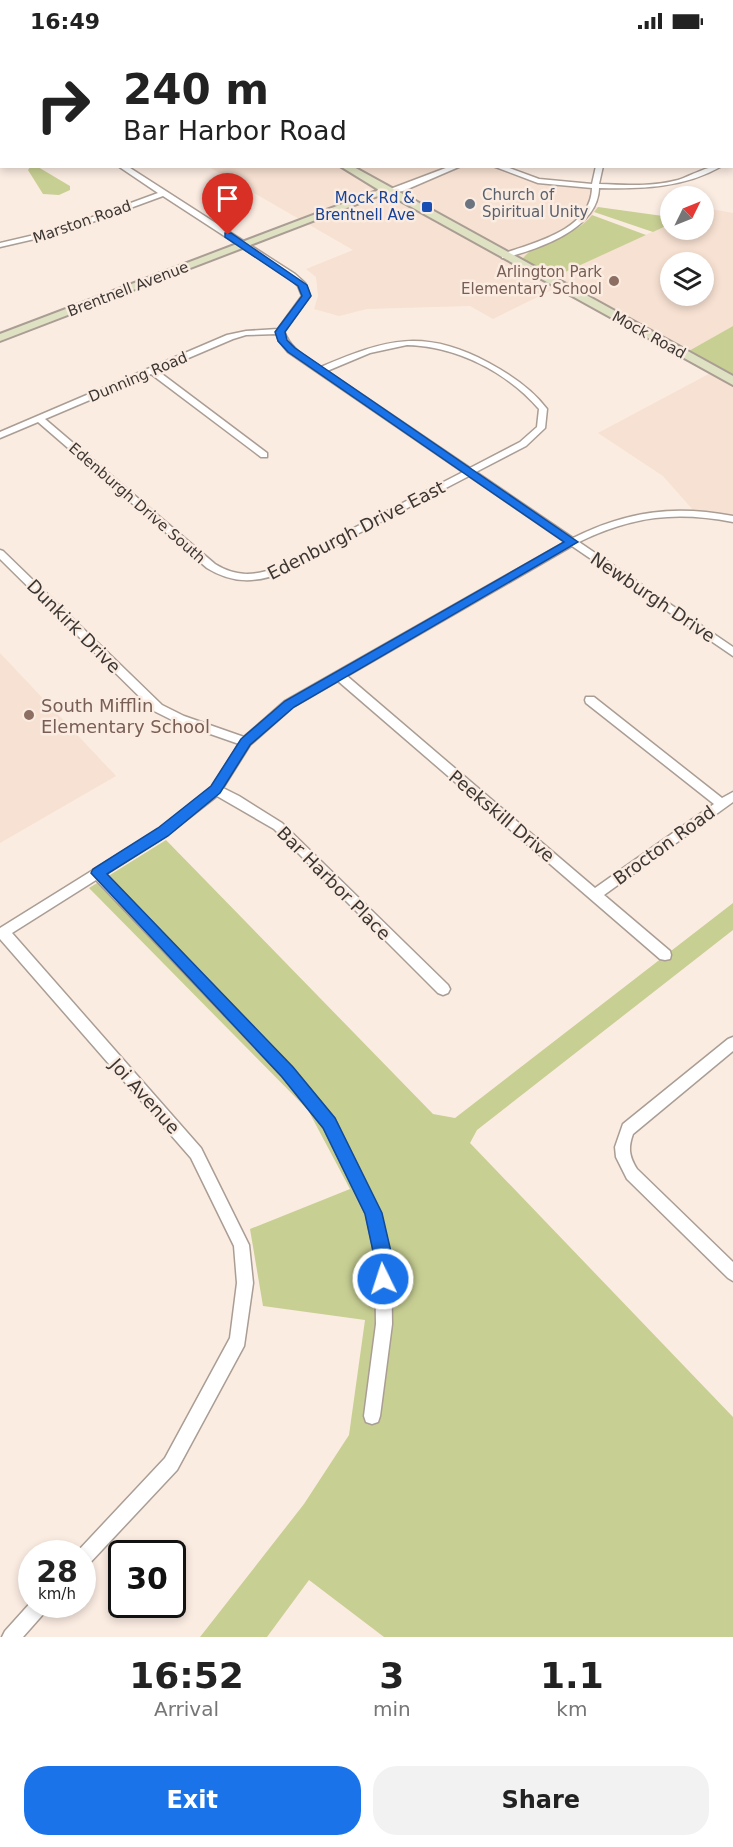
<!DOCTYPE html>
<html lang="en">
<head>
<meta charset="utf-8">
<style>
	:root { --surface:#fff; --page:#f2f2f2; --text:#222; --muted:#767676; --accent:#1a73e8 }
	body { margin:0; font-family:"DejaVu Sans",sans-serif; background:var(--page); color:var(--text); height:100vh; display:flex; flex-direction:column; font-size:22px; white-space:nowrap }
	* { box-sizing:border-box; margin:0 }
	p { font-size:20px; color:var(--muted) }
	.icon { flex:none; width:33px; height:33px; fill:none; stroke:currentColor; stroke-width:2; stroke-linecap:round; stroke-linejoin:round }
	.map { position:relative; height:1595px; overflow:hidden }
	.side { display:flex; flex-direction:column; background:var(--surface); flex:1 }
	.side>* { flex:none }
	.guide { position:absolute; left:0px; top:0px; width:734px; height:126px; box-shadow:0 3px 9px #0003; background:#fff; color:var(--text); overflow:hidden }
	.needle { width:39px; rotate:47deg }
	.controls { position:absolute; left:660px; top:144px; display:grid; gap:12px }
	.controls a { display:grid; place-items:center; width:54px; height:54px; border-radius:50%; background:var(--surface); box-shadow:0 3px 9px #0003; font-size:30px }
	.speed { position:absolute; left:18px; top:1498px; display:flex; gap:12px; font-size:30px; font-weight:700; text-align:center }
	.speed>* { display:grid; place-content:center; width:78px; height:78px; border-radius:50%; background:var(--surface); box-shadow:0 3px 9px #0003; line-height:1 }
	.speed small { font-size:15px; font-weight:400 }
	.speed .limit { border:3px solid #111; border-radius:9px; background:#fff; color:#111 }
	.pin { position:absolute; display:grid; place-items:center; width:51px; height:51px; color:#fff; margin:-62px -26px; border-radius:50% 50% 50% 0; rotate:-45deg; box-shadow:0 0 6px #0007 }
	.pin .icon { rotate:45deg }
	.me { position:absolute; width:66px; margin:-33px; rotate:356deg; stroke-linejoin:round; filter:drop-shadow(0 0 4px #0008) }
	.turn { display:flex; align-items:center; gap:21px; height:126px; padding:0 24px; font-size:27px }
	.turn .icon { width:78px; height:78px; stroke-width:2.5 }
	.turn b { display:block; font-size:42px; line-height:51px }
	.eta { display:flex; justify-content:space-evenly; align-items:center; height:102px; text-align:center }
	.eta b { font-size:36px; font-weight:800; line-height:42px }
	.button { display:flex; gap:12px; margin-top:auto; padding:12px 24px }
	.button a { flex:1; height:69px; border-radius:24px; background:var(--accent); color:#fff; font-size:24px; font-weight:800; line-height:69px; text-align:center }
	.button a+a { background:var(--page); color:var(--text) }
	.status { display:flex; justify-content:space-between; align-items:center; height:42px; padding:0 30px; background:var(--surface); direction:ltr }
	.status svg { height:16px; fill:currentColor }
	.map>svg:first-child { display:block }
	.built { fill:#f7e1d2; fill-rule:evenodd }
	.green { fill:#c8cf93 }
	.lines { fill:none; stroke-linecap:round; stroke-linejoin:round }
	.street-casing { stroke:#aa9d94; stroke-width:3 }
	.secondary-casing { stroke:#aa9d94; stroke-width:4 }
	.street { fill:#fff; fill-rule:evenodd }
	.secondary { fill:#dfe1c3; fill-rule:evenodd }
	.route { fill:#1a73e8; stroke:#114b97; stroke-width:1.5 }
	.worship-dot { fill:#6b7280; stroke:#fbece2; stroke-width:2 }
	.transit-dot { fill:#1a4fb4; stroke:#fbece2; stroke-width:2 }
	.education-dot { fill:#8d6e63; stroke:#fbece2; stroke-width:2 }
	.labels { text-anchor:middle; dominant-baseline:central; stroke-width:5; stroke-linejoin:round; paint-order:stroke }
	.far-worship-label { font-size:15px; fill:#5b616d; stroke:#fbece2; text-anchor:start }
	.far-transit-label { font-size:15px; fill:#164399; stroke:#fbece2; text-anchor:end }
	.far-street-label { font-size:15px; fill:#3d3733; stroke:#fbece2 }
	.far-education-label { font-size:15px; fill:#785e54; stroke:#fbece2; text-anchor:end }
	.street-label { font-size:18px; fill:#3d3733; stroke:#fbece2 }
	.education-label { font-size:18px; fill:#785e54; stroke:#fbece2; text-anchor:start }
</style>
</head>
<body>
<div class="status"><b>16:49</b><svg viewBox="0 0 49 12"><path d="M0 12V9h3v3zM5 12V6h3v6zM10 12V3h3v9zM15 12V0h3v12zM26 1h20v11H26zM47 4h2v5h-2z"/></svg></div>
<div class="map">
<svg width="733" height="1595" viewBox="0 0 733 1595">
	<rect width="100%" height="100%" fill="#fbece2"/>
	<!-- built -->
	<g class="built">
		<path d="M 209,125 L 500,125 L 531,137 L 596,145 L 593,165 L 598,165 L 587,180 L 566,192 L 552,235 L 670,182 L 670,188 L 704,188 L 704,167 L 706,166 L 733,171 L 733,284 L 687,310 L 564,242 L 493,277 L 470,264 L 367,267 L 339,274 L 314,267 L 318,254 L 316,235 L 306,227 L 353,208 ZM 670,220 L 704,220 L 704,254 L 670,254 Z"/>
		<path d="M 718,327 L 733,335 L 733,475 L 694,469 L 663,434 L 598,391 Z"/>
		<path d="M 0,611 L 116,734 L 0,801 Z"/>
	</g>
	<!-- green -->
	<g class="green">
		<path d="M 30,125 L 38,125 L 70,144 L 70,148 L 59,153 L 43,152 L 28,128 Z"/>
		<path d="M 598,165 L 670,175 L 670,182 L 653,190 L 594,170 Z"/>
		<path d="M 592,173 L 646,193 L 552,236 L 521,219 C 537,195 574,197 592,173 Z"/>
		<path d="M 733,284 L 733,335 L 687,310 Z"/>
		<path d="M 166,798 L 433,1072 L 455,1076 L 733,861 L 733,888 L 477,1088 L 470,1101 L 733,1375 L 733,1595 L 384,1595 L 309,1538 L 267,1595 L 200,1595 L 304,1462 L 349,1393 L 365,1278 L 263,1264 L 250,1187 L 350,1147 L 308,1068 L 89,846 Z"/>
	</g>
	<g class="lines">
		<defs>
			<g id="street">
				<path d="M 312,0 L 320,0 L 310,2 Z"/>
				<path d="M 444,0 L 452,0 L 442,2 Z"/>
				<path d="M 614,0 L 620,0 L 622,2 L 615,2 Z"/>
				<path d="M 720,0 L 728,0 L 718,2 Z"/>
				<rect x="0" y="44" width="2" height="4"/>
				<rect x="732" y="55" width="1" height="4"/>
				<rect x="0" y="98" width="2" height="4"/>
				<rect x="732" y="117" width="1" height="4"/>
				<path d="M 118,124 L 127,124 L 295,232 L 305,241 L 310,254 L 284,289 C 290,307 306,315 321,325 C 386,297 424,286 489,321 C 511,333 532,347 547,367 L 545,386 L 526,404 L 476,430 L 573,496 C 628,469 673,463 733,474 L 733,480 C 675,469 633,474 579,500 L 733,605 L 733,614 L 572,504 L 347,634 L 595,846 L 714,762 L 586,661 L 585,658 L 586,655 L 594,655 L 722,756 L 733,750 L 733,760 L 604,853 L 670,909 L 671,913 L 670,917 L 665,918 L 660,917 L 338,639 L 293,665 L 250,703 L 223,746 L 239,754 L 282,781 L 448,943 L 450,947 L 448,951 L 443,953 L 438,951 L 274,787 L 217,754 L 167,793 L 106,832 L 292,1026 L 334,1076 L 380,1171 L 391,1214 L 392,1282 L 380,1374 L 378,1380 L 372,1382 L 366,1380 L 364,1374 L 376,1282 L 375,1214 L 366,1172 L 324,1086 L 282,1034 L 96,838 L 12,891 L 201,1106 L 249,1203 L 253,1241 L 244,1304 L 177,1428 L 88,1523 L 82,1525 L 82,1512 L 76,1511 L 165,1416 L 230,1296 L 237,1241 L 234,1204 L 191,1116 L 0,897 L 0,886 L 159,787 L 212,745 L 239,702 L 176,680 L 154,669 L 0,517 L 0,508 L 3,509 L 162,663 L 184,674 L 244,695 L 285,659 L 565,500 L 469,434 L 284,530 C 256,541 233,542 207,526 L 38,380 L 0,396 L 0,390 L 227,293 L 246,289 L 278,287 L 302,254 L 298,244 L 289,236 L 163,154 L 65,190 L 0,205 L 0,201 L 60,187 L 158,151 ZM 277,292 L 279,299 L 288,310 L 463,430 L 276,526 C 254,534 236,535 215,522 L 45,377 L 151,332 L 261,415 L 267,415 L 267,411 L 158,329 L 233,297 L 246,293 ZM 407,303 C 456,304 507,330 539,367 L 537,385 L 520,400 L 470,426 L 327,329 L 370,311 Z"/>
				<path d="M 451,124 L 461,124 L 403,149 L 389,151 L 385,149 Z"/>
				<path d="M 493,124 L 504,124 L 539,137 L 592,142 L 596,124 L 603,124 L 599,142 C 625,143 653,145 678,138 C 693,133 706,124 722,124 C 684,146 642,147 599,146 C 598,188 537,207 505,216 L 502,216 L 502,212 C 533,201 591,188 592,146 L 538,141 Z"/>
				<path d="M 733,995 L 733,1009 L 633,1092 C 628,1106 629,1114 637,1127 L 733,1220 L 733,1239 L 728,1236 L 627,1137 L 616,1115 L 615,1105 L 623,1082 L 728,997 Z"/>
				<path d="M 32,1559 L 32,1563 L 49,1563 L 46,1569 L 23,1595 L 2,1595 L 5,1589 Z"/>
			</g>
			<g id="secondary">
				<path d="M 114,0 L 123,0 L 124,2 L 115,2 Z"/>
				<path d="M 340,124 L 352,124 L 733,334 L 733,343 L 388,152 L 378,154 L 0,299 L 0,292 L 379,148 Z"/>
			</g>
		</defs>
		<!-- street casing -->
		<use href="#street" class="street-casing"/>
		<!-- secondary casing -->
		<use href="#secondary" class="secondary-casing"/>
		<!-- street -->
		<use href="#street" class="street"/>
		<!-- secondary -->
		<use href="#secondary" class="secondary"/>
	</g>
	<!-- route -->
	<path class="route" d="M 225,191 L 231,191 L 307,243 L 311,254 L 285,290 L 287,298 L 295,306 L 578,500 L 294,665 L 250,703 L 220,751 L 168,794 L 107,832 L 293,1025 L 335,1076 L 382,1171 L 392,1214 L 392,1237 L 390,1243 L 383,1245 L 377,1243 L 375,1237 L 374,1214 L 365,1172 L 323,1086 L 282,1035 L 91,831 L 93,827 L 158,786 L 211,744 L 241,697 L 285,659 L 564,500 L 288,310 L 278,299 L 275,290 L 302,254 L 298,244 L 225,195 Z"/>
	<!-- markers -->
	<circle class="worship-dot" cx="470" cy="162" r="6"/>
	<rect class="transit-dot" x="421" y="159" width="12" height="12" rx="3"/>
	<g class="education-dot">
		<circle cx="614" cy="239" r="6"/>
		<circle cx="29" cy="673" r="6"/>
	</g>
	<g class="labels">
		<!-- far-worship labels -->
		<g class="far-worship-label">
			<text x="482" y="153">Church of<tspan x="482" dy="17">Spiritual Unity</tspan></text>
		</g>
		<!-- far-transit labels -->
		<g class="far-transit-label">
			<text x="415" y="156">Mock Rd &amp;<tspan x="415" dy="17">Brentnell Ave</tspan></text>
		</g>
		<!-- far-street labels -->
		<g class="far-street-label">
			<text transform="translate(82 180) rotate(-19)">Marston Road</text>
			<text transform="translate(128 247) rotate(-21)">Brentnell Avenue</text>
			<text transform="translate(649 293) rotate(29)">Mock Road</text>
			<text transform="translate(138 335) rotate(-23)">Dunning Road</text>
			<text transform="translate(137 461) rotate(41)">Edenburgh Drive South</text>
		</g>
		<!-- far-education labels -->
		<g class="far-education-label">
			<text x="602" y="230">Arlington Park<tspan x="602" dy="17">Elementary School</tspan></text>
		</g>
		<!-- street labels -->
		<g class="street-label">
			<text transform="translate(356 488) rotate(-27)">Edenburgh Drive East</text>
			<text transform="translate(653 555) rotate(34)">Newburgh Drive</text>
			<text transform="translate(74 584) rotate(45)">Dunkirk Drive</text>
			<text transform="translate(502 774) rotate(40)">Peekskill Drive</text>
			<text transform="translate(664 803) rotate(-36)">Brocton Road</text>
			<text transform="translate(334 841) rotate(45)">Bar Harbor Place</text>
			<text transform="translate(145 1054) rotate(48)">Joi Avenue</text>
		</g>
		<!-- education labels -->
		<g class="education-label">
			<text x="41" y="663">South Mifflin<tspan x="41" dy="21">Elementary School</tspan></text>
		</g>
	</g>
</svg>
<div class="controls">
<a><svg class="needle" viewBox="-14 -14 28 28"><path d="M0-13l5 13h-10z" fill="#e53935"/><path d="M0 13l5-13h-10z" fill="#767676"/></svg></a>
<a><svg class="icon" aria-label="layers" viewBox="0 0 24 24"><path d="M12 4l9 5-9 5-9-5zM3 14l9 5 9-5"/></svg></a>
</div>
<div class="speed"><div>28<small>km/h</small></div><div class="limit">30</div></div>
<div class="pin" style="left:228px;top:193px;background:#d93025"><svg class="icon" aria-label="arrive" viewBox="0 0 24 24"><path d="M6 21V4h12l-3 4 3 4H6"/></svg></div>
<svg class="me" style="left:383px;top:1237px" viewBox="-20 -20 40 40"><circle r="17" fill="#1a73e8" stroke="#fff" stroke-width="3"/><path d="M0-11L8 9 0 5-8 9z" fill="#fff"/></svg>
<div class="guide">
<div class="turn"><svg class="icon" aria-label="right" viewBox="0 0 24 24"><path d="M7 20v-9h11M14 6l5 5-5 5"/></svg><div><b>240 m</b>Bar Harbor Road</div></div>
</div>
</div>
<section class="side">
<div class="eta">
<div><b>16:52</b><p>Arrival</p></div>
<div><b>3</b><p>min</p></div>
<div><b>1.1</b><p>km</p></div>
</div>
<div class="button"><a>Exit</a><a>Share</a></div>
</section>
</body>
</html>
